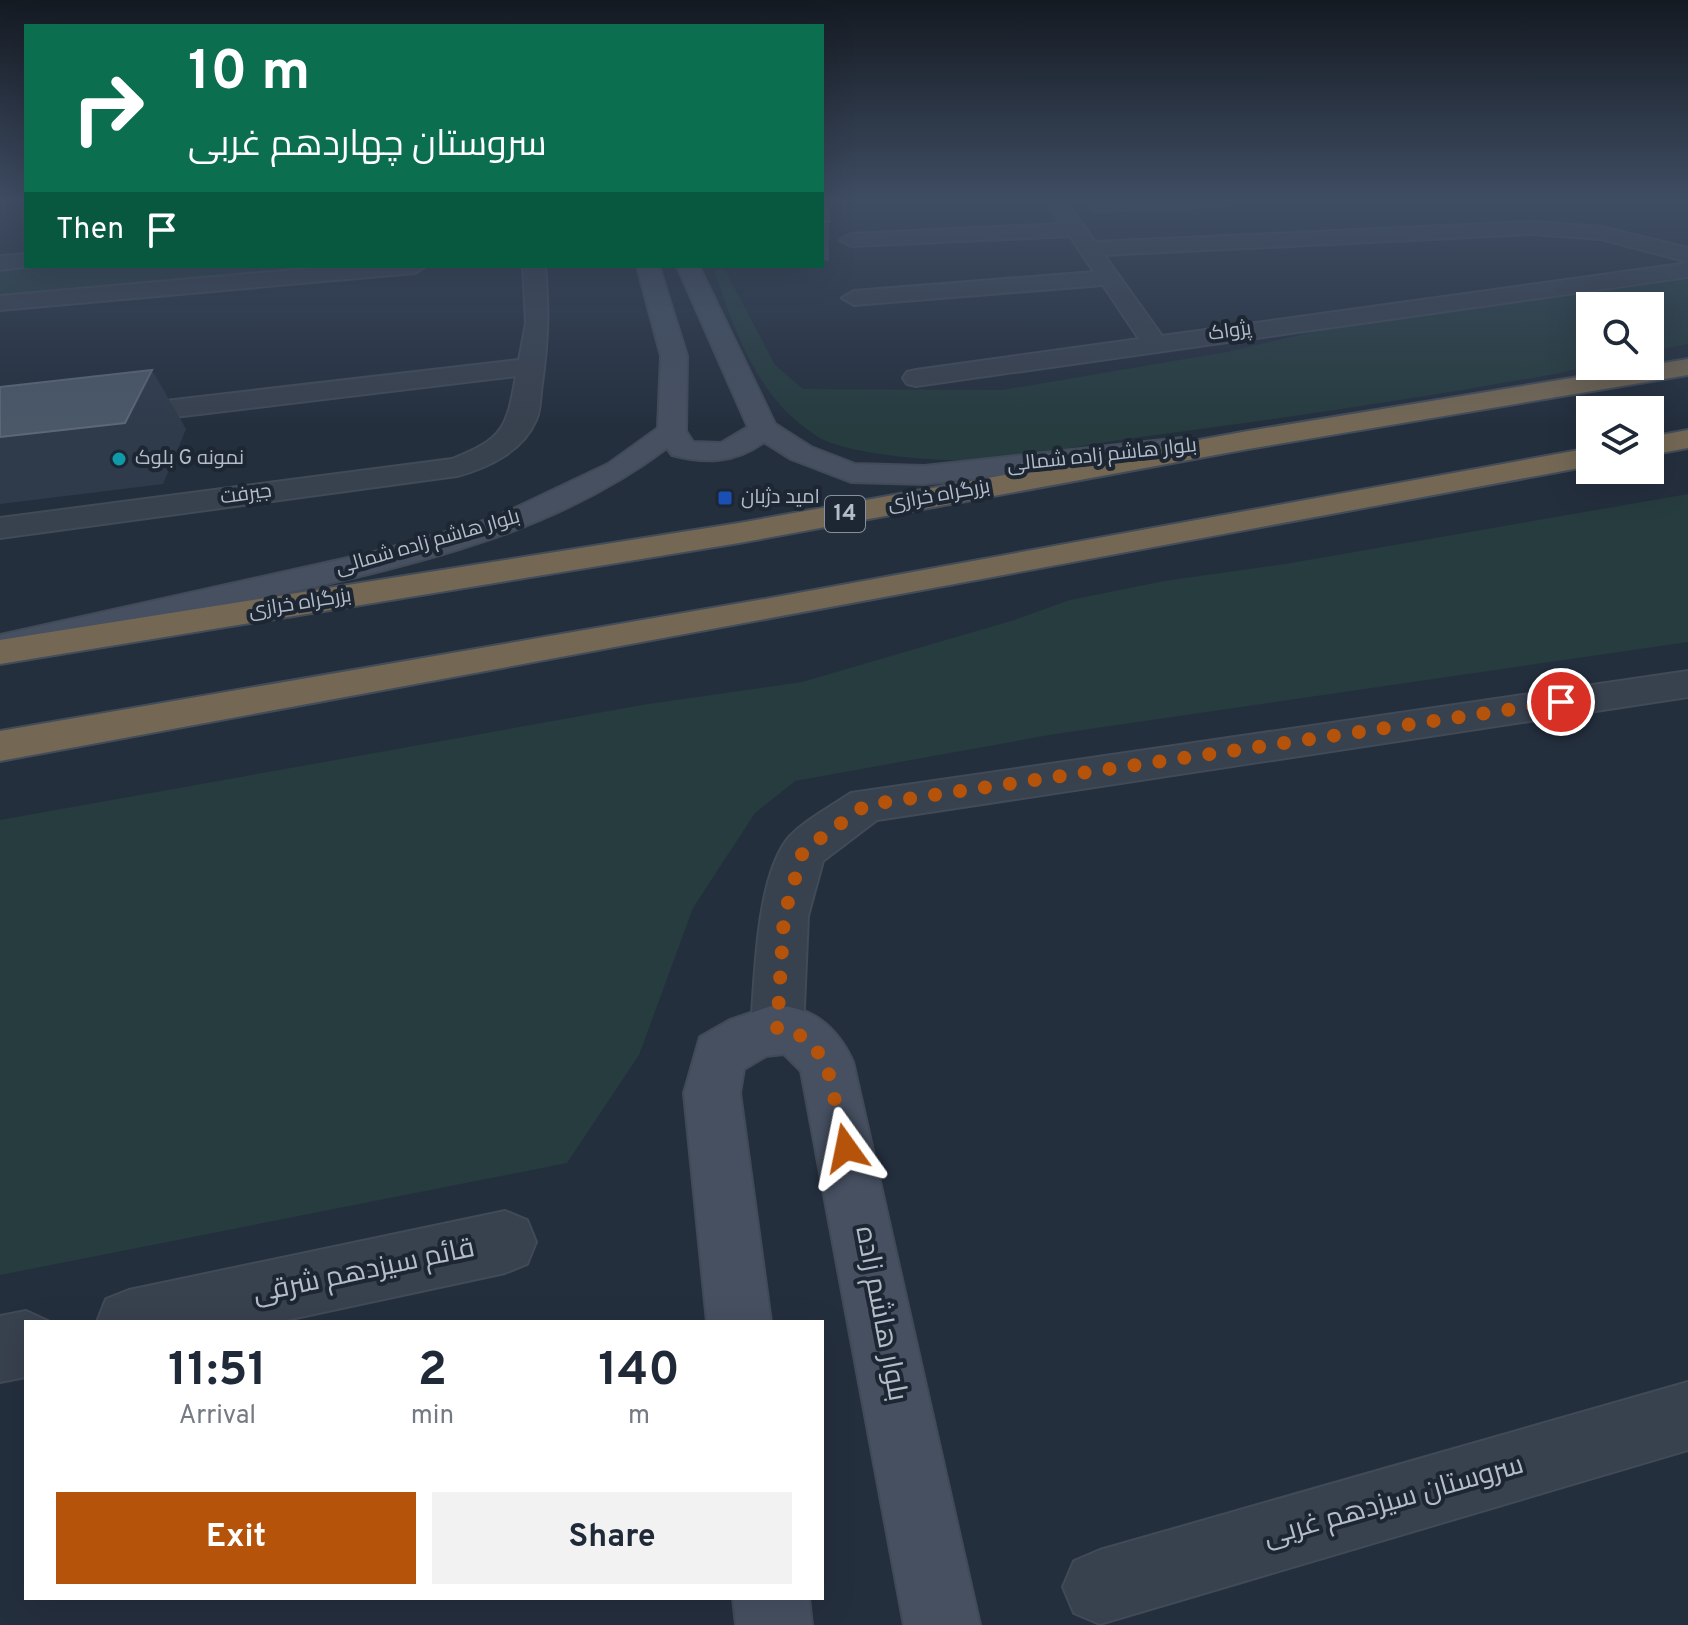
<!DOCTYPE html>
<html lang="en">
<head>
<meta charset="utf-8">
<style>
	:root { --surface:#fff; --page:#f2f2f3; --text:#1f2937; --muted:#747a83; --accent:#b45309 }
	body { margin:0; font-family:Overpass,Cairo,sans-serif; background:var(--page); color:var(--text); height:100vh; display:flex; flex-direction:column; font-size:30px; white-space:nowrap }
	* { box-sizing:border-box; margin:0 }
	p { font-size:26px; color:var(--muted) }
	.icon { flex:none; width:44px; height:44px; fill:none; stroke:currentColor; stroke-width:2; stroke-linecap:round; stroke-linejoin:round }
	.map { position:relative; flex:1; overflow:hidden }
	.sheet { position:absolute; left:24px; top:1320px; width:800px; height:280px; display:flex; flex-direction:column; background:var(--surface); border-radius:0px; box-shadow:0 8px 32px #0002 }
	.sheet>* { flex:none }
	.banner { position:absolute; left:24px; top:24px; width:800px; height:244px; border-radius:0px; box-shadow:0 8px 32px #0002; background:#0b6e4f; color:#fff; overflow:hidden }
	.tools { position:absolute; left:1576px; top:292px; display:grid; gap:16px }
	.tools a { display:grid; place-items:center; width:88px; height:88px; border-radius:0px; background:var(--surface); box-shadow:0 8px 32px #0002; font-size:40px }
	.pin { position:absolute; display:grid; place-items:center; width:68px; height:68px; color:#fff; margin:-34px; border:4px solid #fff; border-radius:50%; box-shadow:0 2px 8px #0007 }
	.me { position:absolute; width:88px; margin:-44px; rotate:348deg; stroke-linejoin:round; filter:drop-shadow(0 0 6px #0008) }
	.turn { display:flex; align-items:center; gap:28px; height:168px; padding:0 32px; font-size:36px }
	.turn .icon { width:104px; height:104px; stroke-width:2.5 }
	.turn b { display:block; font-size:56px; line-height:68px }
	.then { display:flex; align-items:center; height:76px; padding:0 32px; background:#0003; gap:16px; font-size:30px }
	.eta { display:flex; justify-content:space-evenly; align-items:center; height:136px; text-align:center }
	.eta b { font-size:48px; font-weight:700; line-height:56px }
	.button { display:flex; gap:16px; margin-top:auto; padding:16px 32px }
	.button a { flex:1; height:92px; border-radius:0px; background:var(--accent); color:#fff; font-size:32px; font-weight:700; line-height:92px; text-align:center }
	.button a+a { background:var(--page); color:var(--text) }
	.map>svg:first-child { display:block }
	.green { fill:#263c3f }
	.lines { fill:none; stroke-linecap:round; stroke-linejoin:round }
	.street-casing { stroke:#414a57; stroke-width:4 }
	.secondary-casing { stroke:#414a57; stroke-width:4 }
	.highway-casing { stroke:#434c59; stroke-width:4 }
	.street { fill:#38414e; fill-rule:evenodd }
	.secondary { fill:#465061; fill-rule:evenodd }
	.highway { fill:#746855; fill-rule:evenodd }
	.wall { fill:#3f4b5c }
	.shaded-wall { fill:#2f3b4b }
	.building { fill:#4b5868; stroke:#5c6777; stroke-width:2 }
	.route { stroke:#b45309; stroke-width:14; stroke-dasharray:0 25.2 }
	.culture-dot { fill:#0f9aa8; stroke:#1d2633; stroke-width:3 }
	.transit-dot { fill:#1a4fb4; stroke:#1d2633; stroke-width:3 }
	.labels { text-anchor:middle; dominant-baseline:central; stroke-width:8; stroke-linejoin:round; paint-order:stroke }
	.far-street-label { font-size:20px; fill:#b4bcc9; stroke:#1d2633 }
	.far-poi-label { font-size:20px; fill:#b4bcc9; stroke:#1d2633; text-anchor:start }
	.shield { fill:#1d2633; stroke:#878f9c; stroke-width:2 }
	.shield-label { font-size:22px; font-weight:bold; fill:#b4bcc9 }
	.near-street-label { font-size:28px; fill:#b4bcc9; stroke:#1d2633 }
</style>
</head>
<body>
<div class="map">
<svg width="1688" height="1625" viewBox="0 0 1688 1625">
	<rect width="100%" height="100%" fill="#242f3e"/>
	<!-- green -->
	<g class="green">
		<path d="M 62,266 L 338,266 L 0,299 L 0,271 Z"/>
		<path d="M 725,270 L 775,365 L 803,389 L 1002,390 L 1227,352 L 1326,329 L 1688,279 L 1688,344 L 1650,351 L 1650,306 L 1590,306 L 1590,366 L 1560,373 C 1421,398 1281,419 1141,437 C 1079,445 1017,460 954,460 C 922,460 844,453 818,437 C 757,399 737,335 714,271 Z"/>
		<path d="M 1688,494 L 1688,642 L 1055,734 L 795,781 L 755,813 L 693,908 L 639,1055 L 567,1163 L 0,1275 L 0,820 L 648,704 L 802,682 L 1011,621 L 1070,600 L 1164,581 L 1285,564 Z"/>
	</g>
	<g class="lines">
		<defs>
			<g id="street">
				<path d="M 1045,200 L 1065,200 L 1095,242 L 1533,222 L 1601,227 L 1688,248 L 1688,262 L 1601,239 L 1533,234 L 1104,255 L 1162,336 L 1688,263 L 1688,277 L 916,386 L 907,384 L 903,378 L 907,372 L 916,370 L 1139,339 L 1103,285 L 854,305 L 842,298 L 854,291 L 1094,272 L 1070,236 L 851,246 L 840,240 L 851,234 L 1062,224 Z"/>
				<path d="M 1095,200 L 1234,200 L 1224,206 L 1098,211 L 1088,205 Z"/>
				<path d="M 26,254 L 26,266 L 32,266 L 0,270 L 0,256 Z"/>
				<path d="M 339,266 L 426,266 L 415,273 L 0,310 L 0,296 Z"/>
				<path d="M 523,266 L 545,266 C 549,312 548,339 542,384 C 540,395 541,410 536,420 C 523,451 488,468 457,476 L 0,538 L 0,518 L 452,459 C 504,439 507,427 516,376 L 0,438 L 0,420 L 519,360 L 526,323 Z"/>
				<path d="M 1688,671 L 1688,697 L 877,820 L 823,861 L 808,916 L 803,1029 L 796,1046 L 777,1053 L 758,1046 L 751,1029 C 755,978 756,883 786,841 C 797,825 833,805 851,793 Z"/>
				<path d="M 505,1211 L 527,1220 L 536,1242 L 527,1264 L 505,1273 L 277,1322 L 97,1322 L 106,1299 L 129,1290 Z"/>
				<path d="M 26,1311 L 50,1322 L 26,1322 L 26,1377 L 0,1382 L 0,1316 Z"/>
				<path d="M 1688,1382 L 1688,1450 L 1100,1624 L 1074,1613 L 1063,1587 L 1074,1561 L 1100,1550 Z"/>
			</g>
			<g id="secondary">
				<path d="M 637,266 L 659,266 L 687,356 L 686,431 L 693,442 L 721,443 L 748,427 L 677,266 L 699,266 L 775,424 L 811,447 L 855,464 L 924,466 L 1182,438 L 1192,441 L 1197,447 L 1192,453 L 1182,456 L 924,484 L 851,482 L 791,459 L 764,442 C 735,463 705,464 672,455 L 667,448 C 553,534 414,564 278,595 C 186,616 93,638 0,659 L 0,635 L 379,551 L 494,518 L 608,464 L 658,428 L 661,356 Z"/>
				<path d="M 771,1006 C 811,1004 838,1028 853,1062 L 980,1625 L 904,1625 L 801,1071 L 784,1054 L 766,1056 L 744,1069 L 740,1093 L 771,1322 L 707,1322 L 684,1093 L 700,1037 L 730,1020 Z"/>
				<path d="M 733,1598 L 809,1598 L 812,1625 L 736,1625 Z"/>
			</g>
			<g id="highway">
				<path d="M 1688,359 L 1688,375 L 1248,449 L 739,543 L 0,664 L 0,640 L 739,523 L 1248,431 Z"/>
				<path d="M 1688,430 L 1688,448 L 1650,455 L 1650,437 Z"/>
				<path d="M 1590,448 L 1590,466 L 0,761 L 0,731 L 776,597 Z"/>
			</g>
		</defs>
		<!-- street casing -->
		<use href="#street" class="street-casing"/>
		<!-- secondary casing -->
		<use href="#secondary" class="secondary-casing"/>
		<!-- highway casing -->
		<use href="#highway" class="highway-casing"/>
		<!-- street -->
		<use href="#street" class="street"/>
		<!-- secondary -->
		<use href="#secondary" class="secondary"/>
		<!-- highway -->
		<use href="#highway" class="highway"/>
	</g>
	<!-- wall -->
	<path class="wall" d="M 822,200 L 829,222 L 829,261 L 822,260 Z"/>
	<!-- shaded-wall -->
	<path class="shaded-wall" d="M 152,370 L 186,429 L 163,484 L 0,504 L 0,437 Z"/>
	<!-- building -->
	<g class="building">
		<path d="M 822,200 L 827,200 L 829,222 L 822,222 Z"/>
		<path d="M 152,370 L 125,423 L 0,437 L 0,387 Z"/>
	</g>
	<!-- sky -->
	<linearGradient id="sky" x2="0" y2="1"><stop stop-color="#141a22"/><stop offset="0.47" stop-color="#3f4d63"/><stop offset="1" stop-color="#3f4d63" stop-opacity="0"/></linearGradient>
	<rect width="1688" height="427" fill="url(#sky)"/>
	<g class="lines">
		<!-- route -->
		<path class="route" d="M 846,1148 L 826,1062 L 805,1037 L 777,1029 L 784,916 L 803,851 L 866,805 L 1561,702"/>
	</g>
	<!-- markers -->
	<circle class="culture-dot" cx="119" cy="459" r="8"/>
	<rect class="transit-dot" x="717" y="490" width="16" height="16" rx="4"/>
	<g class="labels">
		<!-- far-street labels -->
		<g class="far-street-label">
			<text transform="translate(1230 332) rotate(-8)">پژواک</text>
			<text transform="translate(1102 456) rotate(-6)">بلوار هاشم زاده شمالی</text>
			<text transform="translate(246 495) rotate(-8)">جيرفت</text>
			<text transform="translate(939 496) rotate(-10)">بزرگراه خرازی</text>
			<text transform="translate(428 543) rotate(-16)">بلوار هاشم زاده شمالی</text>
			<text transform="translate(300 604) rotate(-9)">بزرگراه خرازی</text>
		</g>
		<!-- far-poi labels -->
		<g class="far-poi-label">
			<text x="135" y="459">بلوک G نمونه</text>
			<text x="741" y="498">امید دژبان</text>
		</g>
		<!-- shield labels -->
		<rect class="shield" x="825" y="496" width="40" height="36" rx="6"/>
		<g class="shield-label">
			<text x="845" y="514">14</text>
		</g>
		<!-- near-street labels -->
		<g class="near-street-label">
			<text transform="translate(364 1272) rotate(-12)">قائم سیزدهم شرقی</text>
			<text transform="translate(880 1314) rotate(79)">بلوار هاشم زاده</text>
			<text transform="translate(1394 1502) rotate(-16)">سروستان سیزدهم غربی</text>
		</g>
	</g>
</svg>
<div class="tools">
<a><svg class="icon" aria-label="search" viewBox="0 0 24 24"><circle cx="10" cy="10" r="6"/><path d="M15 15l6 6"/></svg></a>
<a><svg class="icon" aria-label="layers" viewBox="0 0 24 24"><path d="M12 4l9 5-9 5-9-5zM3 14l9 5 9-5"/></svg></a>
</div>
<div class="pin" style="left:1561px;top:702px;background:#d93025"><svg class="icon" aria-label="arrive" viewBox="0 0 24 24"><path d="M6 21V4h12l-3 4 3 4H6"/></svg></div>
<svg class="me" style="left:846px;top:1148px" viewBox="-20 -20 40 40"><path d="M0-17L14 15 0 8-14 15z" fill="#b45309" stroke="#fff" stroke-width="4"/></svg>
<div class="banner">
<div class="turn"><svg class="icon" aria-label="right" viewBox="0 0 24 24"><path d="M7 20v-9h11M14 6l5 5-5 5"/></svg><div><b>10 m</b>سروستان چهاردهم غربی</div></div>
<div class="then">Then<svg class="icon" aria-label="arrive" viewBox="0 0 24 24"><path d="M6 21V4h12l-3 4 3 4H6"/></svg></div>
</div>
<section class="sheet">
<div class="eta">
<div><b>11:51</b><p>Arrival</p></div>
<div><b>2</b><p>min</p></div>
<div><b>140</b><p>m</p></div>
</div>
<div class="button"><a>Exit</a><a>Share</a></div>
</section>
</div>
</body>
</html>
